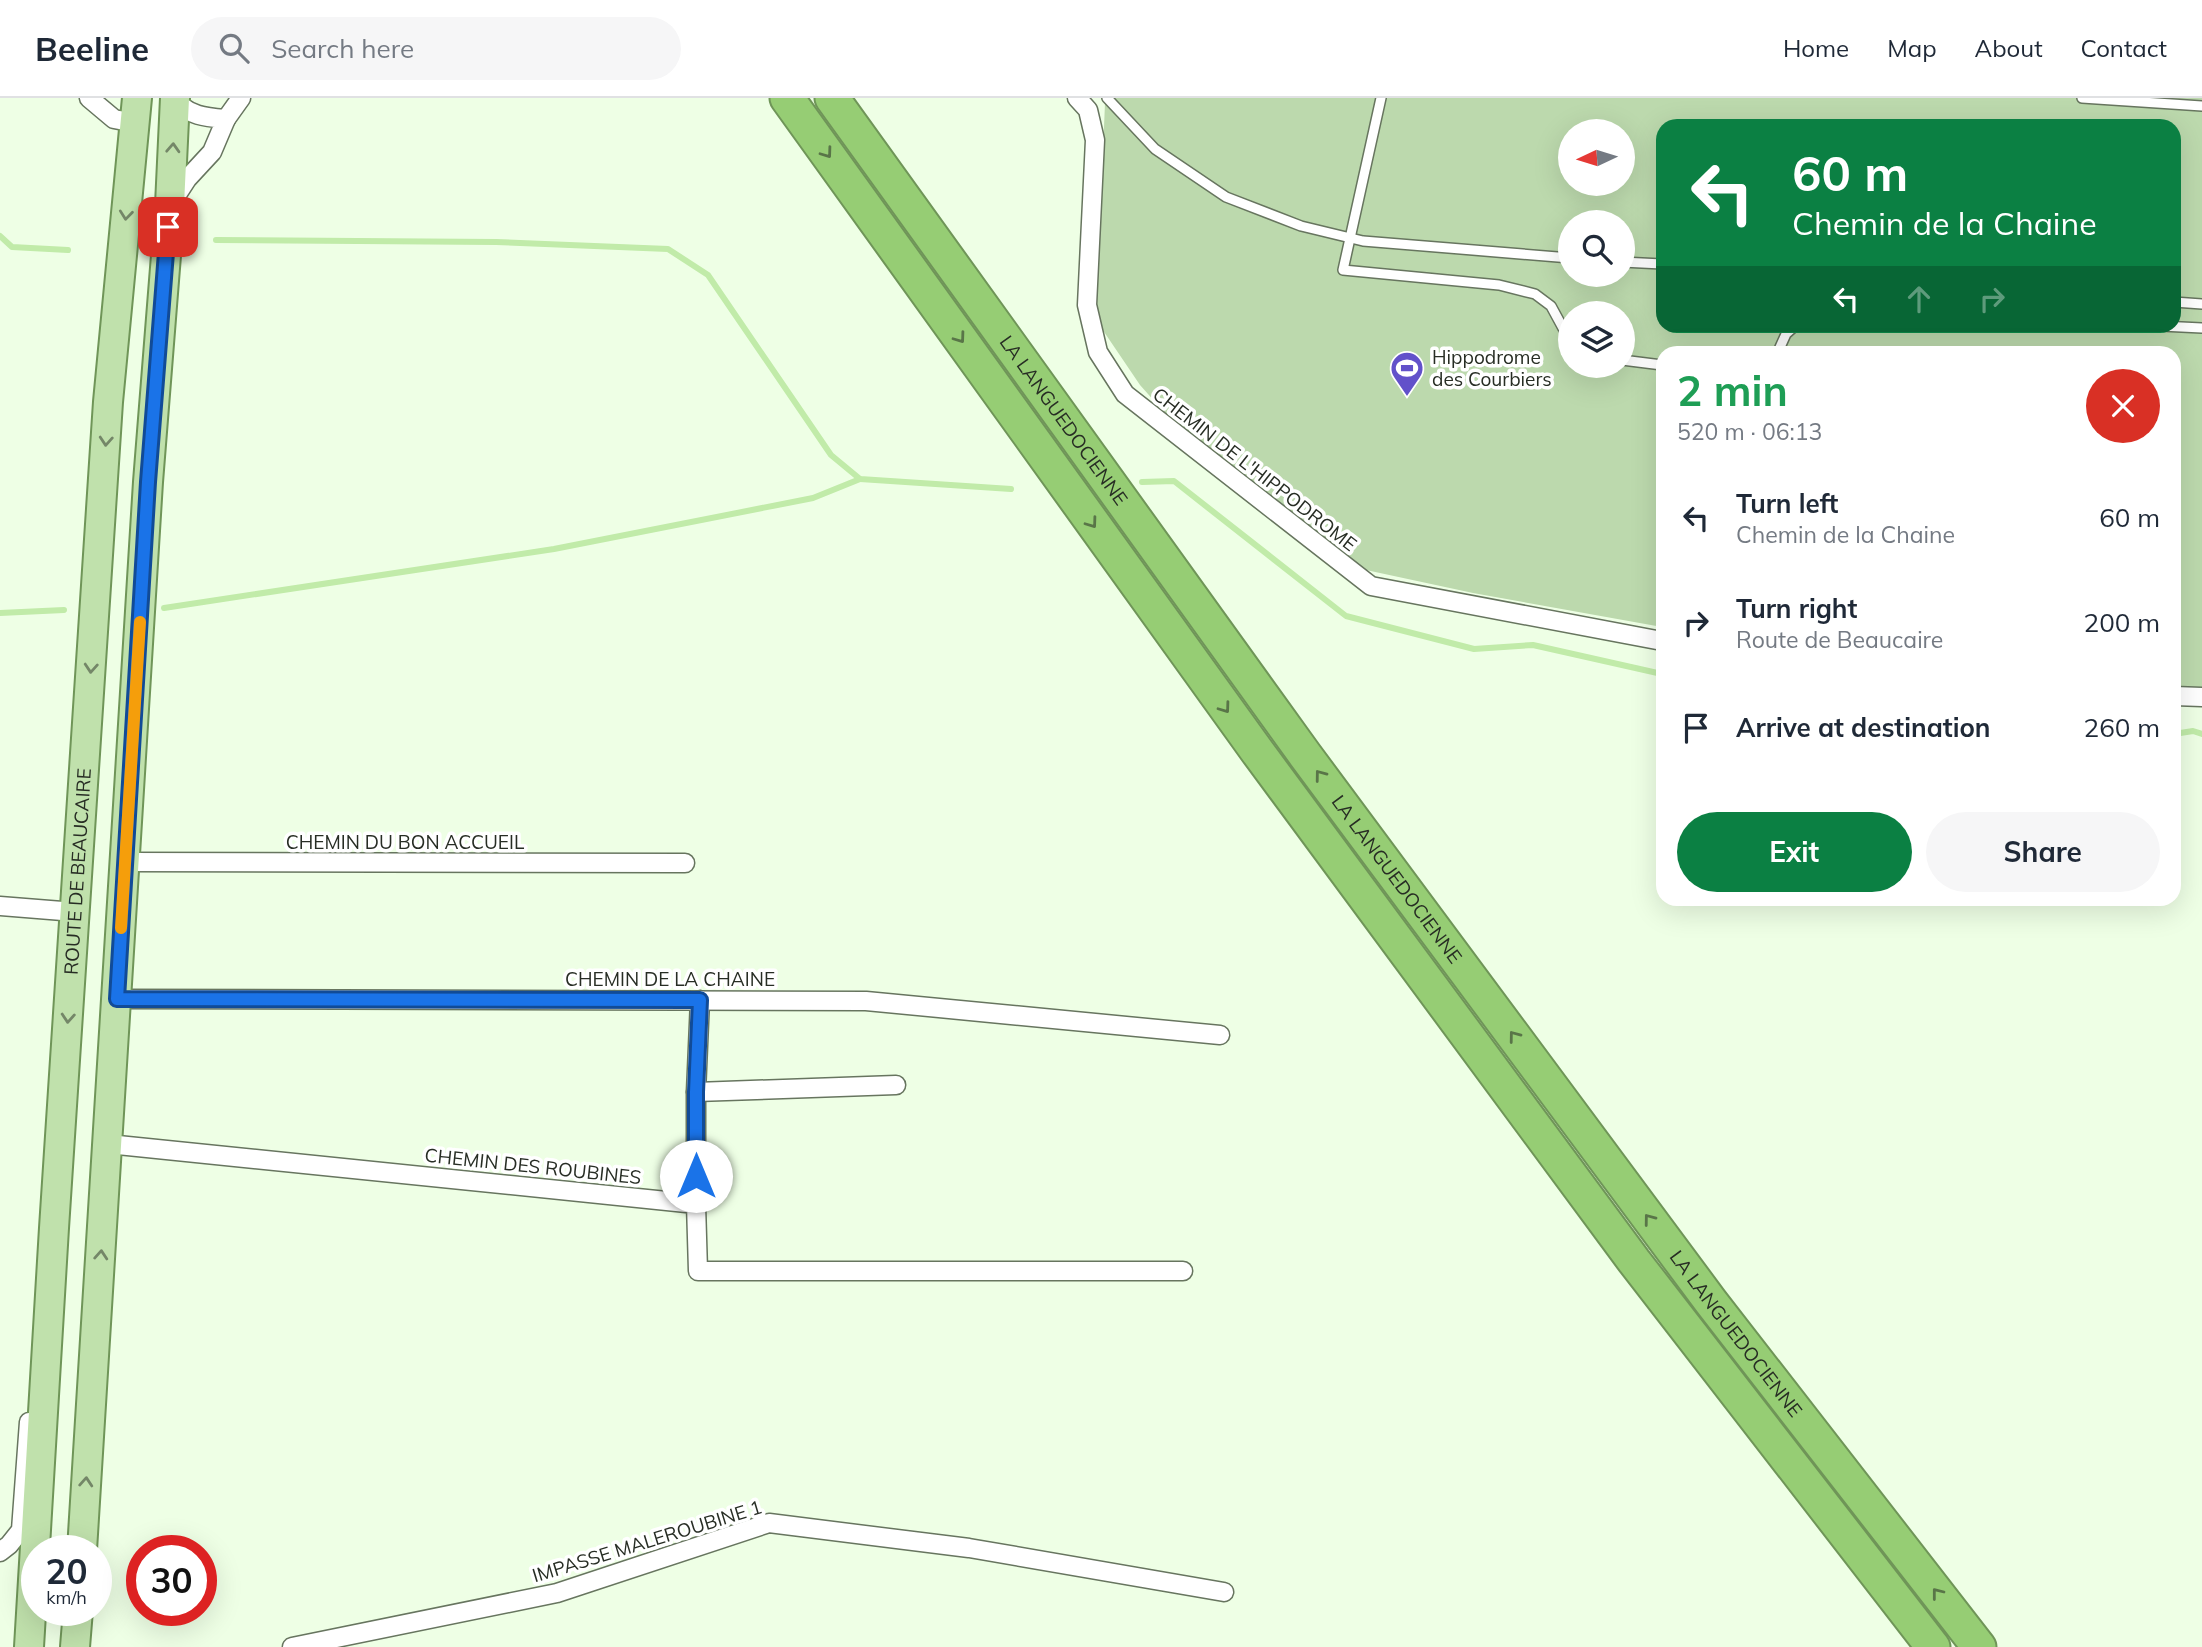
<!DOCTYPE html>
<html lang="en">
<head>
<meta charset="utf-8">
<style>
	:root { --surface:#fff; --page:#f6f6f7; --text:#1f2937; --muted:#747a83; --line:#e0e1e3; --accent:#0b8043 }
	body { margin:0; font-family:Mulish,sans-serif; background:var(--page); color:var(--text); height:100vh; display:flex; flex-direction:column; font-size:26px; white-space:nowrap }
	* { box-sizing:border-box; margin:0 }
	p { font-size:23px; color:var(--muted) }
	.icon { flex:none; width:38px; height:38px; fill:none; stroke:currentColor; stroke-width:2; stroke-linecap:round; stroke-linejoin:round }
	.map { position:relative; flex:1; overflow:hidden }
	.sheet { position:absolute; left:1656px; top:248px; width:525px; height:560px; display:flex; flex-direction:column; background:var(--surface); border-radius:21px; box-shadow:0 7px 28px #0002 }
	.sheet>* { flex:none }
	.banner { position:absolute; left:1656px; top:21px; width:525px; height:214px; border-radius:21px; box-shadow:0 7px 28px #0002; background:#0b8043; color:#fff; overflow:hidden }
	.needle { width:46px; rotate:266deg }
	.fabs { position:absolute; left:1558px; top:21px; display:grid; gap:14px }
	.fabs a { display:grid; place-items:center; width:77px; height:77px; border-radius:50%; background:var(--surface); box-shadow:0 7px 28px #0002; font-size:35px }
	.speed { position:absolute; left:21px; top:1437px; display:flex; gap:14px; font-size:35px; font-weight:700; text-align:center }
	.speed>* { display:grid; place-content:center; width:91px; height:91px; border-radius:50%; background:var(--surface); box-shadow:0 7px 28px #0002; line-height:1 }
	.speed small { font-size:18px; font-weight:400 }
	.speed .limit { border:10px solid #d22; background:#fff; color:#111 }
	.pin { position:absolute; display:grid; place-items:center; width:60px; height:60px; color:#fff; margin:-30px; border-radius:14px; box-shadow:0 4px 10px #0006 }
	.me { position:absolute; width:77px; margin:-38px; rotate:0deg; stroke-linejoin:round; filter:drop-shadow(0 0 5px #0008) }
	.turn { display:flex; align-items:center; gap:24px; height:147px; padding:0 21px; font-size:32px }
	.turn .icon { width:91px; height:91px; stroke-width:2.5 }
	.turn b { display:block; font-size:49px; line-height:60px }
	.lanes { display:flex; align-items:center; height:66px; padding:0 21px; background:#0003; justify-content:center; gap:35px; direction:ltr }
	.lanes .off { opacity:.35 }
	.round { display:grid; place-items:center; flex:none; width:74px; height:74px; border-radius:37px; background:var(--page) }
	.overview { display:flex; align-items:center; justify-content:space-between; height:119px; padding:0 21px }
	h1 { font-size:42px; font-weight:700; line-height:52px; color:#1e9e55 }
	.primary-button { display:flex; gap:14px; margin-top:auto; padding:14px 21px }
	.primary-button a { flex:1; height:80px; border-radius:42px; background:var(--accent); color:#fff; font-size:28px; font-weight:700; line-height:80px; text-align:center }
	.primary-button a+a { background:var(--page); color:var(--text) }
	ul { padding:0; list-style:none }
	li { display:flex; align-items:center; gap:21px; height:105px; padding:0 21px }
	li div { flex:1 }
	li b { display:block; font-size:26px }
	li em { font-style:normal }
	header { display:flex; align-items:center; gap:42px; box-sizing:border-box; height:98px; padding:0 35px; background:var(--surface); border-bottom:2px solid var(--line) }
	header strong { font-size:33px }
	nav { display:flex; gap:38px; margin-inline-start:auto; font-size:24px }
	.search { width:490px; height:63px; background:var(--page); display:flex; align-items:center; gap:18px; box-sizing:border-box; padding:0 24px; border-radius:38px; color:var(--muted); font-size:26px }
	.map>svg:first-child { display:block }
	.green { fill:#bcd9ad; fill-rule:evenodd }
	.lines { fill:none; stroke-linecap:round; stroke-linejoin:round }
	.stream { stroke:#c1eba9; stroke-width:6 }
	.lane-casing { stroke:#67755f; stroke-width:12 }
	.street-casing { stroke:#67755f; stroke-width:21 }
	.primary-casing { stroke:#6f9558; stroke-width:32 }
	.highway-casing { stroke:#6f9558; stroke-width:37 }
	.lane { stroke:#fff; stroke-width:9 }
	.street { stroke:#fff; stroke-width:18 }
	.primary { stroke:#c0e1ac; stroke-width:28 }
	.highway { stroke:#96cd74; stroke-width:33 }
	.oneway { stroke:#748768 }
	.oneway2 { stroke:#597548 }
	.route-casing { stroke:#114b97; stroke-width:18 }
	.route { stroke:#1a73e8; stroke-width:12 }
	.slow { stroke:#f59e0b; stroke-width:12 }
	.labels { text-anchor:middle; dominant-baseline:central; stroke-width:7; stroke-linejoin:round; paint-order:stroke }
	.poi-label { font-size:19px; fill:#272d24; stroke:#fff; text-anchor:start }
	.street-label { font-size:19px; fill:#272d24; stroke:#fff }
</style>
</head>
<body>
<header>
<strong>Beeline</strong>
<div class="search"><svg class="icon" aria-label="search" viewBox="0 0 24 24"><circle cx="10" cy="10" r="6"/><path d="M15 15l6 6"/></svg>Search here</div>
<nav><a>Home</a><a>Map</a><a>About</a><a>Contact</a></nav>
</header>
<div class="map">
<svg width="2202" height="1549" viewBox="0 0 2202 1549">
	<rect width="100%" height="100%" fill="#eeffe5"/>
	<!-- green -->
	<path class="green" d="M 1101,0 L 2202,0 L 2202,589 L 2174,590 L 2174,256 L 1662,256 L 1662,529 L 1473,495 L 1366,472 L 1164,314 L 1140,287 L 1096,222 L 1105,5 ZM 1662,28 L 2174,28 L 2174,228 L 1662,228 ZM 1570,33 L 1622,33 L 1622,86 L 1570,86 ZM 1570,124 L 1622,124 L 1622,177 L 1570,177 ZM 1570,215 L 1622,215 L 1622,268 L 1570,268 Z"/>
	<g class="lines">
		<!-- stream -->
		<g class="stream">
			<path d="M 0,138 L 12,149 L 68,152"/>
			<path d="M 216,142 L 496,144 L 668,151 L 708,177 L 831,357 L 860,381 L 1011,391"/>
			<path d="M 1142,384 L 1174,383 L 1346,518 L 1474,551 L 1533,547 L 1662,576"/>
			<path d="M 164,510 L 554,451 L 813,400 L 860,381"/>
			<path d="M 0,515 L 64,512"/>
			<path d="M 2174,636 L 2193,633 L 2202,636"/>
		</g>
		<defs>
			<g id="lane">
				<path d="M 1107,0 L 1155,51 L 1226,99 L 1301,128 L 1363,143 L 1570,160"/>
				<path d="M 1381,0 L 1343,172 L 1499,187 L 1535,196 L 1551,208 L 1570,243"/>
				<path d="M 2082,0 L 2202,8"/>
				<path d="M 1622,164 L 1662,166"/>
				<path d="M 2174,204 L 2202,206"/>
				<path d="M 2161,228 L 2202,230"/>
				<path d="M 1777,256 L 1786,236 L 1795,228"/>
				<path d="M 1622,262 L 1662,267"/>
			</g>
			<g id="street">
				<path d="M 89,0 L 114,21 L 135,25"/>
				<path d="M 1077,0 L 1088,12 L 1095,42 L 1087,207 L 1098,254 L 1125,296 L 1371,488 L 1662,543"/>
				<path d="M 226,21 L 241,0"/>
				<path d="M 174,101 L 187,81 L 212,54 L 226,21 C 204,19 191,18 175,3"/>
				<path d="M 2174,598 L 2202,599"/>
				<path d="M 125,764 L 685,765"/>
				<path d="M 0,808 L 75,814"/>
				<path d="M 117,901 L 866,903 L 1220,937"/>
				<path d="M 696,994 L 896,987"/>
				<path d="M 108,1046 L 696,1106 L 698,1173 L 1183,1173"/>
				<path d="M 696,1106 L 696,994 L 700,902"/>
				<path d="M 0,1454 L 9,1447 L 21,1432 L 29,1324"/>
				<path d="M 292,1549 L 557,1495 L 769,1425 L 969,1450 L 1224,1494"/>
			</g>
			<g id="primary">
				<path d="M 82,1452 L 148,384 L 170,107 L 175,0"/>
				<path id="s1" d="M 29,1549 L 54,1130 L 108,304 L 137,0"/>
				<path d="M 75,1549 L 78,1512"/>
			</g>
			<g id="highway">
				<path d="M 787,0 L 1257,653 L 1634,1163 L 1933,1549"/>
				<path id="s2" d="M 832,0 L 1305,657 L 1711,1204 L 1979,1549"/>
			</g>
		</defs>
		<!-- lane casing -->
		<use href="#lane" class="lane-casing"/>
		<!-- street casing -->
		<use href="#street" class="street-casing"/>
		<!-- primary casing -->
		<use href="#primary" class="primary-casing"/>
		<!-- highway casing -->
		<use href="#highway" class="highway-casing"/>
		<!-- lane -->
		<use href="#lane" class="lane"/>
		<!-- street -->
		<use href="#street" class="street"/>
		<!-- primary -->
		<use href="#primary" class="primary"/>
		<!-- highway -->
		<use href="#highway" class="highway"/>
	</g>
	<!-- one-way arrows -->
	<defs><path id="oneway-chevron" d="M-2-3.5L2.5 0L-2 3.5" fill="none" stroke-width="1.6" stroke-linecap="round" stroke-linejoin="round" transform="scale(1.75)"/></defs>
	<g class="oneway">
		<use href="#oneway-chevron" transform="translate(173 50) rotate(-87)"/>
		<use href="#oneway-chevron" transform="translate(126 117) rotate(96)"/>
		<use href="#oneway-chevron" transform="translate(106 343) rotate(94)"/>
		<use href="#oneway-chevron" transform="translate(91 570) rotate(94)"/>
		<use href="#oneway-chevron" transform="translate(68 920) rotate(94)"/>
		<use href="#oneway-chevron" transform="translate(101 1157) rotate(-86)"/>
		<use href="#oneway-chevron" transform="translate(86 1384) rotate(-86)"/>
	</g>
	<g class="oneway2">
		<use href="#oneway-chevron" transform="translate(827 55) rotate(54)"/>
		<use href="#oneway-chevron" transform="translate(960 240) rotate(54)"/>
		<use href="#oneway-chevron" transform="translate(1092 425) rotate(54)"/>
		<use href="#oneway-chevron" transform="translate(1225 610) rotate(54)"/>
		<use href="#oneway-chevron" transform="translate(1320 677) rotate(-127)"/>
		<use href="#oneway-chevron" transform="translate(1514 938) rotate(-127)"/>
		<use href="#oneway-chevron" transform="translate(1649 1121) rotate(-127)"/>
		<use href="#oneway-chevron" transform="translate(1937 1495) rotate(-128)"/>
	</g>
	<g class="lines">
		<defs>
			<path id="route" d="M 168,129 L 148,384 L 117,901 L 700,902 L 696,994 L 696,1078"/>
		</defs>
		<!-- route casing -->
		<use href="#route" class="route-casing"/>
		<!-- route -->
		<use href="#route" class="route"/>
		<!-- slow -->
		<path class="slow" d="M 121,830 L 140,524"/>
	</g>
	<!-- icons -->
	<defs>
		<symbol id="stadium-pin" viewBox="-11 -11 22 30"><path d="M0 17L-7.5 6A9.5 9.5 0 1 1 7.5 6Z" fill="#6251ca" stroke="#fff"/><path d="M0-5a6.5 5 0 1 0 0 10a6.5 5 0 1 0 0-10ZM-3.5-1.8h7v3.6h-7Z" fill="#fff"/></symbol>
	</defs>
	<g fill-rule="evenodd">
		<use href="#stadium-pin" x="1388" y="251" width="38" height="52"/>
	</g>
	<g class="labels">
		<!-- poi labels -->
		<g class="poi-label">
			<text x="1432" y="259">Hippodrome<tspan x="1432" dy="22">des Courbiers</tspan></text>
		</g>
		<!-- street labels -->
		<g class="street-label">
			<text stroke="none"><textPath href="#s2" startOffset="397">LA LANGUEDOCIENNE</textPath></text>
			<text transform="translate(1255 371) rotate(38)">CHEMIN DE L'HIPPODROME</text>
			<text x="405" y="744">CHEMIN DU BON ACCUEIL</text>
			<text stroke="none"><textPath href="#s1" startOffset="777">ROUTE DE BEAUCAIRE</textPath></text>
			<text stroke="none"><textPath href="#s2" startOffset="964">LA LANGUEDOCIENNE</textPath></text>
			<text x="670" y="881">CHEMIN DE LA CHAINE</text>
			<text transform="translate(533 1068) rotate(6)">CHEMIN DES ROUBINES</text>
			<text stroke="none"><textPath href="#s2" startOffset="1531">LA LANGUEDOCIENNE</textPath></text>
			<text transform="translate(647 1443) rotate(-17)">IMPASSE MALEROUBINE 1</text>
		</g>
	</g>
</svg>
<div class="fabs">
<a><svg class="needle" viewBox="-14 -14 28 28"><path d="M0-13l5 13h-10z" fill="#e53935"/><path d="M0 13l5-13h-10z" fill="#747a83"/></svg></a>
<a><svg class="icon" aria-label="search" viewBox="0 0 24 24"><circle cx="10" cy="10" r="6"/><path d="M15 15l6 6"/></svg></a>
<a><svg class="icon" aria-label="layers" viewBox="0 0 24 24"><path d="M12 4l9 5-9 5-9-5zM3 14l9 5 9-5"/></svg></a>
</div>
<div class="speed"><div>20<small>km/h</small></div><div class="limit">30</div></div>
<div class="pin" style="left:168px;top:129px;background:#d93025"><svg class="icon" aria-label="arrive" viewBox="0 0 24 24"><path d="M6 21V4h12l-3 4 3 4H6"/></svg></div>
<svg class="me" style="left:696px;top:1078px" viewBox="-20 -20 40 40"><circle r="19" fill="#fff"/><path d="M0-13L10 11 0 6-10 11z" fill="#1a73e8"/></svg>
<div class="banner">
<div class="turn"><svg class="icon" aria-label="left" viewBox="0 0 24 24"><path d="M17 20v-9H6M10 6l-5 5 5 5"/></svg><div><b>60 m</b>Chemin de la Chaine</div></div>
<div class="lanes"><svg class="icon" aria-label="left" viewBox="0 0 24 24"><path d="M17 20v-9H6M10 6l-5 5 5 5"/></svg><svg class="icon off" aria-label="ahead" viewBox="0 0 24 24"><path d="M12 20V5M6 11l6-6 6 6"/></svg><svg class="icon off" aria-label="right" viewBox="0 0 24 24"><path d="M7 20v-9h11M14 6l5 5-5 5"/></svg></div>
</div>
<section class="sheet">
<div class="overview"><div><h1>2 min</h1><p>520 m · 06:13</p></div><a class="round" style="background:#d93025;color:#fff"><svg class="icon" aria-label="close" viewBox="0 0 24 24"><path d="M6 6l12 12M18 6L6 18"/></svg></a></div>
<ul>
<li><svg class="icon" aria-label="left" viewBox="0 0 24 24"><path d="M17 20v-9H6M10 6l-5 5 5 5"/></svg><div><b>Turn left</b><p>Chemin de la Chaine</p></div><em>60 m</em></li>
<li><svg class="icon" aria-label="right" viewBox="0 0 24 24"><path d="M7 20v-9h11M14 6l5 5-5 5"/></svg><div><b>Turn right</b><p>Route de Beaucaire</p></div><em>200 m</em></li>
<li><svg class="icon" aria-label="arrive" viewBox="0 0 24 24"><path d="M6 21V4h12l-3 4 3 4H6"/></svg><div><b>Arrive at destination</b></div><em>260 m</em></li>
</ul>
<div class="primary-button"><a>Exit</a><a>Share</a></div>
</section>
</div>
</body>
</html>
